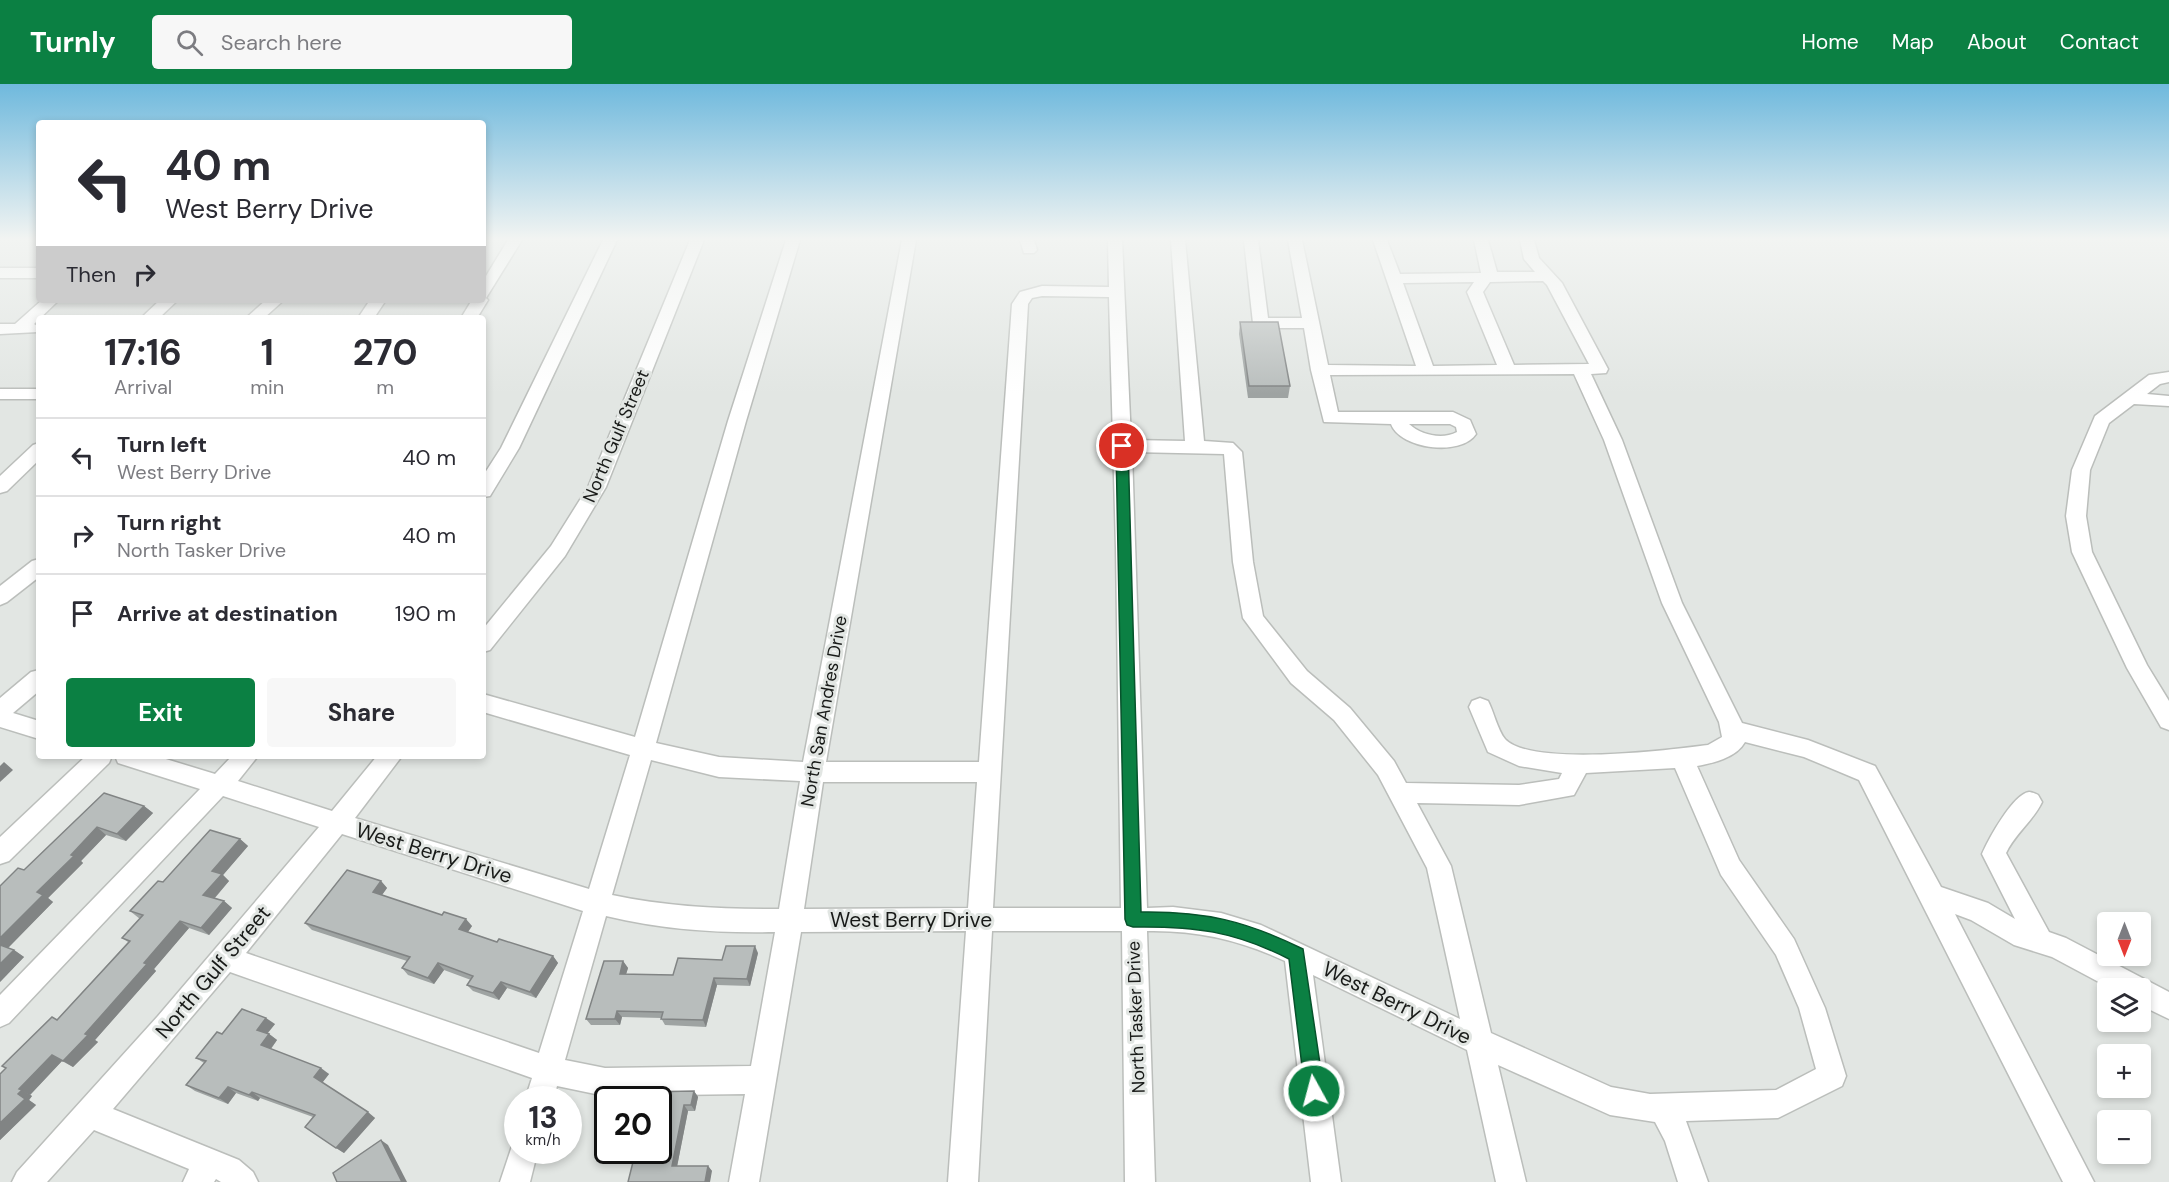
<!DOCTYPE html>
<html lang="en">
<head>
<meta charset="utf-8">
<style>
	:root { --surface:#fff; --page:#f7f7f7; --text:#2b2b33; --muted:#7c7c81; --line:#e1e1e2; --accent:#0b8043 }
	body { margin:0; font-family:"DM Sans",sans-serif; background:var(--page); color:var(--text); height:100vh; display:flex; flex-direction:column; font-size:22px; white-space:nowrap }
	* { box-sizing:border-box; margin:0 }
	p { font-size:20px; color:var(--muted) }
	.icon { flex:none; width:33px; height:33px; fill:none; stroke:currentColor; stroke-width:2; stroke-linecap:round; stroke-linejoin:round }
	.map { position:relative; flex:1; overflow:hidden }
	.details { position:absolute; left:36px; top:231px; width:450px; height:444px; display:flex; flex-direction:column; background:var(--surface); border-radius:6px; box-shadow:0 3px 9px #0003 }
	.details>* { flex:none }
	.hud { position:absolute; left:36px; top:36px; width:450px; height:183px; border-radius:6px; box-shadow:0 3px 9px #0003; background:#fff; color:var(--text); overflow:hidden }
	.needle { width:39px; rotate:180deg }
	.fabs { position:absolute; left:2097px; top:828px; display:grid; gap:12px }
	.fabs a { display:grid; place-items:center; width:54px; height:54px; border-radius:6px; background:var(--surface); box-shadow:0 3px 9px #0003; font-size:30px }
	.speed { position:absolute; left:504px; top:1002px; display:flex; gap:12px; font-size:30px; font-weight:700; text-align:center }
	.speed>* { display:grid; place-content:center; width:78px; height:78px; border-radius:50%; background:var(--surface); box-shadow:0 3px 9px #0003; line-height:1 }
	.speed small { font-size:15px; font-weight:400 }
	.speed .limit { border:3px solid #111; border-radius:9px; background:#fff; color:#111 }
	.pin { position:absolute; display:grid; place-items:center; width:51px; height:51px; color:#fff; margin:-26px; border:3px solid #fff; border-radius:50%; box-shadow:0 2px 6px #0007 }
	.me { position:absolute; width:66px; margin:-33px; rotate:353deg; stroke-linejoin:round; filter:drop-shadow(0 0 4px #0008) }
	.turn { display:flex; align-items:center; gap:21px; height:126px; padding:0 30px; font-size:27px }
	.turn .icon { width:78px; height:78px; stroke-width:2.5 }
	.turn b { display:block; font-size:42px; line-height:51px }
	.then { display:flex; align-items:center; height:57px; padding:0 30px; background:#0003; gap:12px; font-size:22px }
	.eta { display:flex; justify-content:space-evenly; align-items:center; height:102px; text-align:center }
	.eta b { font-size:36px; font-weight:700; line-height:42px }
	.action { display:flex; gap:12px; margin-top:auto; padding:12px 30px }
	.action a { flex:1; height:69px; border-radius:6px; background:var(--accent); color:#fff; font-size:24px; font-weight:700; line-height:69px; text-align:center }
	.action a+a { background:var(--page); color:var(--text) }
	ul { padding:0; list-style:none }
	li { display:flex; align-items:center; gap:18px; height:78px; padding:0 30px; border-top:2px solid var(--line) }
	li div { flex:1 }
	li b { display:block; font-size:22px }
	li em { font-style:normal }
	header { display:flex; align-items:center; gap:36px; box-sizing:border-box; height:84px; padding:0 30px; background:var(--accent); color:#fff }
	header strong { font-size:28px }
	nav { display:flex; gap:33px; margin-inline-start:auto; font-size:21px }
	.search { width:420px; height:54px; background:var(--page); display:flex; align-items:center; gap:15px; box-sizing:border-box; padding:0 21px; border-radius:6px; color:var(--muted); font-size:22px }
	.map>svg:first-child { display:block }
	.lines { fill:none; stroke-linecap:round; stroke-linejoin:round }
	.minor-casing { stroke:#bbbebb; stroke-width:3 }
	.minor { fill:#fff; fill-rule:evenodd }
	.wall { fill:#9ea3a2 }
	.shaded-wall { fill:#818484 }
	.building { fill:#b8bdbc; stroke:#818484; stroke-width:1.5 }
	.route { fill:#0b8043; stroke:#07532c; stroke-width:1.5 }
	.labels { text-anchor:middle; dominant-baseline:central; stroke-width:6; stroke-linejoin:round; paint-order:stroke }
	.street-label { font-size:18px; fill:#181a18; stroke:#e2e6e3 }
	.near-street-label { font-size:21px; fill:#181a18; stroke:#e2e6e3 }
</style>
</head>
<body>
<header>
<strong>Turnly</strong>
<div class="search"><svg class="icon" aria-label="search" viewBox="0 0 24 24"><circle cx="10" cy="10" r="6"/><path d="M15 15l6 6"/></svg>Search here</div>
<nav><a>Home</a><a>Map</a><a>About</a><a>Contact</a></nav>
</header>
<div class="map">
<svg width="2169" height="1098" viewBox="0 0 2169 1098">
	<rect width="100%" height="100%" fill="#e2e6e3"/>
	<g class="lines">
		<defs>
			<g id="minor">
				<path d="M 508,156 L 522,156 L 486,214 L 488,216 L 477,234 L 461,234 L 472,216 L 483,216 L 483,197 Z"/>
				<path d="M 603,156 L 617,156 L 519,364 L 490,412 L 483,413 L 483,392 L 501,364 Z"/>
				<path d="M 690,156 L 704,156 L 606,403 L 565,472 L 490,566 L 483,568 L 483,545 L 551,462 L 588,403 Z"/>
				<path d="M 786,156 L 800,156 L 746,337 L 656,659 L 719,673 L 803,678 L 902,156 L 916,156 L 826,678 L 979,678 L 1012,220 L 1020,208 L 1042,202 L 1109,203 L 1108,156 L 1122,156 L 1131,356 L 1185,357 L 1171,156 L 1185,156 L 1204,357 L 1233,359 L 1242,368 L 1253,478 L 1263,532 L 1307,587 L 1350,624 L 1394,677 L 1406,699 L 1519,701 L 1559,695 L 1562,689 L 1519,682 L 1488,668 L 1469,623 L 1472,617 L 1480,614 L 1488,617 C 1493,626 1498,647 1505,655 C 1531,683 1670,666 1708,661 L 1722,653 L 1719,638 L 1662,519 L 1604,356 L 1574,290 L 1330,291 L 1338,328 L 1453,328 L 1470,336 L 1476,350 C 1461,373 1400,365 1391,340 L 1324,338 L 1311,286 L 1304,244 L 1261,244 L 1253,239 L 1244,156 L 1258,156 L 1268,234 L 1302,234 L 1288,156 L 1302,156 L 1328,281 L 1416,282 L 1373,156 L 1387,156 L 1400,190 L 1481,189 L 1474,156 L 1488,156 L 1497,188 L 1535,188 L 1524,175 L 1520,156 L 1534,156 L 1539,174 L 1562,199 L 1608,285 L 1606,289 L 1591,290 L 1622,356 L 1682,519 L 1742,639 L 1808,656 L 1875,682 L 1941,803 L 1988,819 L 2015,835 L 1982,770 C 1988,756 2013,710 2029,708 C 2031,708 2036,710 2038,711 L 2042,718 C 2033,737 2015,750 2006,769 L 2049,848 L 2066,854 L 2169,908 L 2169,935 L 2140,921 L 2140,904 L 2110,904 L 2052,873 L 2014,861 L 1971,836 L 1955,830 L 2094,1098 L 2063,1098 L 1859,696 L 1804,673 L 1745,658 C 1736,674 1713,679 1697,682 L 1739,776 L 1794,855 L 1825,924 L 1846,992 L 1842,1002 L 1778,1034 L 1686,1037 L 1708,1098 L 1678,1098 L 1665,1057 L 1655,1038 L 1610,1031 L 1498,981 L 1526,1098 L 1496,1098 L 1467,966 L 1313,891 L 1341,1098 L 1311,1098 L 1285,877 C 1240,856 1197,846 1147,847 L 1155,1098 L 1125,1098 L 1122,847 L 992,847 L 978,1098 L 948,1098 L 966,847 L 801,848 L 759,1098 L 729,1098 L 745,1010 L 605,1012 L 557,1002 L 553,1016 L 525,1016 L 532,994 L 230,888 L 113,1025 L 239,1076 L 253,1088 L 258,1098 L 221,1098 L 216,1095 L 214,1098 L 183,1098 L 189,1085 L 94,1046 L 47,1098 L 12,1098 L 17,1088 L 158,932 L 319,743 L 223,712 L 9,939 L 0,943 L 0,911 L 200,705 L 118,679 L 115,672 L 156,672 L 215,690 L 232,672 L 258,672 L 238,697 L 332,727 L 377,672 L 402,672 L 355,734 L 589,805 L 630,671 L 483,628 L 483,610 L 635,653 L 728,337 ZM 1543,197 L 1547,201 L 1589,280 L 1514,281 L 1483,208 L 1490,198 ZM 1474,198 L 1467,208 L 1497,281 L 1433,282 L 1403,199 ZM 1042,212 L 1109,213 L 1116,464 L 1121,824 L 993,824 L 1028,220 L 1032,214 ZM 1409,340 L 1450,340 L 1456,343 L 1457,348 C 1442,356 1421,351 1409,340 ZM 1132,368 L 1224,370 L 1233,478 L 1243,534 L 1291,599 L 1334,636 L 1378,691 L 1427,784 L 1460,935 L 1261,841 L 1221,829 L 1173,823 L 1147,824 ZM 651,676 L 719,693 L 800,697 L 779,825 C 722,825 668,823 612,811 ZM 1675,684 L 1721,791 L 1776,871 L 1799,924 L 1816,985 L 1776,1006 L 1650,1010 L 1611,1003 L 1491,949 L 1451,782 L 1417,719 L 1519,721 L 1574,711 L 1586,689 ZM 823,698 L 977,698 L 968,824 L 804,825 ZM 342,750 L 583,827 L 539,969 L 246,869 ZM 606,832 C 665,846 715,849 775,848 L 751,982 L 605,984 L 565,976 Z"/>
				<path d="M 1020,156 L 1034,156 L 1037,166 L 1034,169 L 1024,169 Z"/>
				<rect x="0" y="184" width="39" height="10"/>
				<path d="M 42,216 L 59,216 L 34,240 L 39,243 L 38,248 L 0,250 L 0,240 L 15,240 Z"/>
				<path d="M 160,216 L 178,216 L 159,234 L 141,234 Z"/>
				<path d="M 266,216 L 284,216 L 264,234 L 246,234 Z"/>
				<path d="M 370,216 L 386,216 L 374,234 L 358,234 Z"/>
				<path d="M 2169,288 L 2169,298 L 2160,300 L 2147,310 L 2169,312 L 2169,322 L 2134,320 L 2109,339 L 2090,386 L 2086,432 L 2092,468 L 2147,581 L 2169,617 L 2169,646 L 2161,643 L 2127,584 L 2072,468 L 2066,432 L 2072,386 L 2095,332 L 2149,291 Z"/>
				<rect x="0" y="305" width="39" height="10"/>
				<path d="M 39,359 L 39,376 L 7,407 L 0,409 L 0,392 L 33,361 Z"/>
				<path d="M 39,475 L 39,493 L 7,518 L 0,521 L 0,502 L 32,477 Z"/>
				<path d="M 39,586 L 39,607 L 13,629 L 39,637 L 39,655 L 0,643 L 0,614 L 31,588 Z"/>
				<path d="M 86,672 L 112,672 L 109,679 L 9,777 L 0,780 L 0,753 Z"/>
				<path d="M 518,1054 L 518,1066 L 538,1066 L 530,1098 L 500,1098 L 514,1056 Z"/>
			</g>
		</defs>
		<!-- minor casing -->
		<use href="#minor" class="minor-casing"/>
		<!-- minor -->
		<use href="#minor" class="minor"/>
	</g>
	<!-- wall -->
	<g class="wall">
		<path d="M 1240,238 L 1290,302 L 1288,314 L 1248,314 L 1239,250 Z"/>
		<path d="M 104,709 L 144,722 L 153,729 L 126,757 L 106,751 L 81,777 L 83,779 L 48,814 L 53,818 L 8,864 L 14,866 L 24,873 L 0,898 L 24,786 Z"/>
		<path d="M 240,755 L 248,762 L 223,791 L 229,797 L 215,814 L 224,817 L 232,824 L 209,851 L 189,844 L 154,885 L 156,887 L 95,956 L 98,958 L 73,983 L 62,977 L 30,1011 L 32,1012 L 29,1016 L 36,1021 L 0,1056 L 0,990 L 57,936 L 128,858 L 122,854 L 140,835 L 130,827 L 163,798 Z"/>
		<path d="M 381,797 L 387,804 L 382,811 L 472,842 L 468,848 L 497,858 L 553,872 L 558,879 L 536,914 L 507,904 L 499,916 L 473,907 L 467,901 L 471,896 L 444,886 L 434,900 L 408,891 L 402,884 L 407,877 L 312,846 L 305,839 Z"/>
		<path d="M 758,869 L 750,902 L 717,901 L 706,943 L 665,941 L 661,934 L 622,933 L 620,941 L 591,941 L 586,935 L 623,877 L 628,884 L 626,890 L 673,891 Z"/>
		<path d="M 275,940 L 268,949 L 277,956 L 271,965 L 329,990 L 322,999 L 375,1034 L 344,1069 L 305,1043 L 313,1033 L 260,1014 L 258,1017 L 236,1009 L 228,1020 L 195,1007 L 186,1001 L 204,979 L 196,974 L 222,950 Z"/>
		<path d="M 694,1007 L 698,1013 L 695,1027 L 688,1027 L 677,1082 L 708,1082 L 712,1087 L 633,1078 L 630,1074 L 658,1016 Z"/>
	</g>
	<!-- shaded-wall -->
	<g class="shaded-wall">
		<path d="M 4,678 L 13,686 L 0,698 L 0,682 Z"/>
		<path d="M 144,722 L 153,729 L 126,757 L 117,750 Z"/>
		<path d="M 97,743 L 106,751 L 81,777 L 83,779 L 48,814 L 53,818 L 6,866 L 0,862 L 0,854 L 37,808 L 71,771 Z"/>
		<path d="M 240,755 L 248,762 L 223,791 L 229,797 L 211,818 L 203,811 L 212,787 Z"/>
		<path d="M 381,797 L 387,804 L 379,815 L 373,808 Z"/>
		<path d="M 224,817 L 232,824 L 209,851 L 201,844 Z"/>
		<path d="M 466,835 L 472,842 L 465,852 L 459,845 Z"/>
		<path d="M 180,837 L 189,844 L 154,885 L 156,887 L 95,956 L 98,958 L 73,983 L 63,977 L 144,879 Z"/>
		<path d="M 755,862 L 758,869 L 750,902 L 747,895 Z"/>
		<path d="M 14,866 L 24,873 L 0,898 L 0,880 Z"/>
		<path d="M 553,872 L 558,879 L 536,914 L 530,908 Z"/>
		<path d="M 623,877 L 628,884 L 624,897 L 620,890 Z"/>
		<path d="M 438,879 L 444,886 L 434,900 L 428,894 Z"/>
		<path d="M 714,894 L 717,901 L 706,943 L 703,936 Z"/>
		<path d="M 501,898 L 507,904 L 499,916 L 493,909 Z"/>
		<path d="M 617,927 L 622,933 L 620,941 L 615,935 Z"/>
		<path d="M 266,934 L 275,940 L 265,952 L 257,946 Z"/>
		<path d="M 269,950 L 277,956 L 269,967 L 261,961 Z"/>
		<path d="M 52,971 L 62,977 L 30,1011 L 19,1005 Z"/>
		<path d="M 321,984 L 329,990 L 322,999 L 314,993 Z"/>
		<path d="M 228,1003 L 236,1009 L 228,1020 L 219,1014 Z"/>
		<path d="M 22,1006 L 32,1012 L 29,1016 L 36,1021 L 0,1056 L 0,1039 L 18,1010 Z"/>
		<path d="M 694,1007 L 698,1013 L 695,1027 L 691,1021 Z"/>
		<path d="M 252,1008 L 260,1014 L 258,1017 L 249,1011 Z"/>
		<path d="M 684,1021 L 688,1027 L 676,1088 L 672,1082 Z"/>
		<path d="M 368,1028 L 375,1034 L 344,1069 L 336,1064 Z"/>
		<path d="M 381,1056 L 388,1061 L 407,1098 L 402,1098 Z"/>
		<path d="M 708,1082 L 712,1087 L 710,1098 L 705,1098 Z"/>
	</g>
	<!-- building -->
	<g class="building">
		<path d="M 1240,238 L 1278,238 L 1290,302 L 1249,302 Z"/>
		<path d="M 104,709 L 144,722 L 117,750 L 97,743 L 71,771 L 74,772 L 37,808 L 43,811 L 0,854 L 0,802 L 18,784 L 24,786 Z"/>
		<path d="M 210,746 L 240,755 L 212,787 L 222,790 L 203,811 L 224,817 L 201,844 L 180,837 L 144,879 L 147,880 L 85,950 L 88,951 L 63,977 L 52,971 L 19,1005 L 22,1006 L 18,1010 L 25,1015 L 0,1039 L 0,990 L 6,984 L 2,982 L 52,933 L 57,936 L 130,857 L 122,854 L 143,831 L 130,827 L 158,797 L 163,798 Z"/>
		<path d="M 347,786 L 381,797 L 373,808 L 442,831 L 444,828 L 466,835 L 459,845 L 497,858 L 499,855 L 553,872 L 530,908 L 501,898 L 493,909 L 467,901 L 473,892 L 438,879 L 428,894 L 402,884 L 410,873 L 305,839 Z"/>
		<path d="M 0,861 L 14,866 L 0,880 Z"/>
		<path d="M 726,862 L 755,862 L 747,895 L 714,894 L 703,936 L 661,935 L 663,928 L 617,927 L 615,935 L 586,935 L 604,877 L 623,877 L 620,890 L 673,891 L 678,874 L 722,876 Z"/>
		<path d="M 242,925 L 266,934 L 257,946 L 269,950 L 261,961 L 321,984 L 314,993 L 368,1028 L 336,1064 L 305,1043 L 315,1031 L 252,1008 L 249,1011 L 228,1003 L 219,1014 L 186,1001 L 206,977 L 196,974 L 217,948 L 222,950 Z"/>
		<path d="M 694,1007 L 691,1021 L 684,1021 L 672,1082 L 708,1082 L 705,1098 L 628,1098 L 634,1074 L 630,1074 L 632,1066 L 658,1066 L 658,1016 L 643,1016 L 645,1008 Z"/>
		<path d="M 381,1056 L 402,1098 L 337,1098 L 333,1089 Z"/>
	</g>
	<!-- sky -->
	<linearGradient id="sky" x2="0" y2="1"><stop stop-color="#6fb9dd"/><stop offset="0.5" stop-color="#f2f4f2"/><stop offset="1" stop-color="#f2f4f2" stop-opacity="0"/></linearGradient>
	<rect width="2169" height="310" fill="url(#sky)"/>
	<!-- route -->
	<path class="route" d="M 1122,358 L 1128,362 L 1141,828 C 1205,827 1246,837 1303,865 L 1324,1007 L 1321,1013 L 1314,1016 L 1308,1013 L 1305,1007 L 1289,875 C 1234,847 1194,842 1133,843 L 1127,841 L 1125,835 L 1116,362 Z"/>
	<g class="labels">
		<!-- street labels -->
		<g class="street-label">
			<text transform="translate(616 352) rotate(-67)">North Gulf Street</text>
			<text transform="translate(824 627) rotate(-80)">North San Andres Drive</text>
			<text transform="translate(1136 933) rotate(-92)">North Tasker Drive</text>
		</g>
		<!-- near-street labels -->
		<g class="near-street-label">
			<text transform="translate(434 769) rotate(17)">West Berry Drive</text>
			<text x="911" y="836">West Berry Drive</text>
			<text transform="translate(213 888) rotate(-50)">North Gulf Street</text>
			<text transform="translate(1397 919) rotate(26)">West Berry Drive</text>
		</g>
	</g>
</svg>
<div class="fabs">
<a><svg class="needle" viewBox="-14 -14 28 28"><path d="M0-13l5 13h-10z" fill="#e53935"/><path d="M0 13l5-13h-10z" fill="#7c7c81"/></svg></a>
<a><svg class="icon" aria-label="layers" viewBox="0 0 24 24"><path d="M12 4l9 5-9 5-9-5zM3 14l9 5 9-5"/></svg></a>
<a>+</a>
<a>−</a>
</div>
<div class="speed"><div>13<small>km/h</small></div><div class="limit">20</div></div>
<div class="pin" style="left:1122px;top:362px;background:#d93025"><svg class="icon" aria-label="arrive" viewBox="0 0 24 24"><path d="M6 21V4h12l-3 4 3 4H6"/></svg></div>
<svg class="me" style="left:1314px;top:1007px" viewBox="-20 -20 40 40"><circle r="17" fill="#0b8043" stroke="#fff" stroke-width="3"/><path d="M0-11L8 9 0 5-8 9z" fill="#fff"/></svg>
<div class="hud">
<div class="turn"><svg class="icon" aria-label="left" viewBox="0 0 24 24"><path d="M17 20v-9H6M10 6l-5 5 5 5"/></svg><div><b>40 m</b>West Berry Drive</div></div>
<div class="then">Then<svg class="icon" aria-label="right" viewBox="0 0 24 24"><path d="M7 20v-9h11M14 6l5 5-5 5"/></svg></div>
</div>
<section class="details">
<div class="eta">
<div><b>17:16</b><p>Arrival</p></div>
<div><b>1</b><p>min</p></div>
<div><b>270</b><p>m</p></div>
</div>
<ul>
<li><svg class="icon" aria-label="left" viewBox="0 0 24 24"><path d="M17 20v-9H6M10 6l-5 5 5 5"/></svg><div><b>Turn left</b><p>West Berry Drive</p></div><em>40 m</em></li>
<li><svg class="icon" aria-label="right" viewBox="0 0 24 24"><path d="M7 20v-9h11M14 6l5 5-5 5"/></svg><div><b>Turn right</b><p>North Tasker Drive</p></div><em>40 m</em></li>
<li><svg class="icon" aria-label="arrive" viewBox="0 0 24 24"><path d="M6 21V4h12l-3 4 3 4H6"/></svg><div><b>Arrive at destination</b></div><em>190 m</em></li>
</ul>
<div class="action"><a>Exit</a><a>Share</a></div>
</section>
</div>
</body>
</html>
